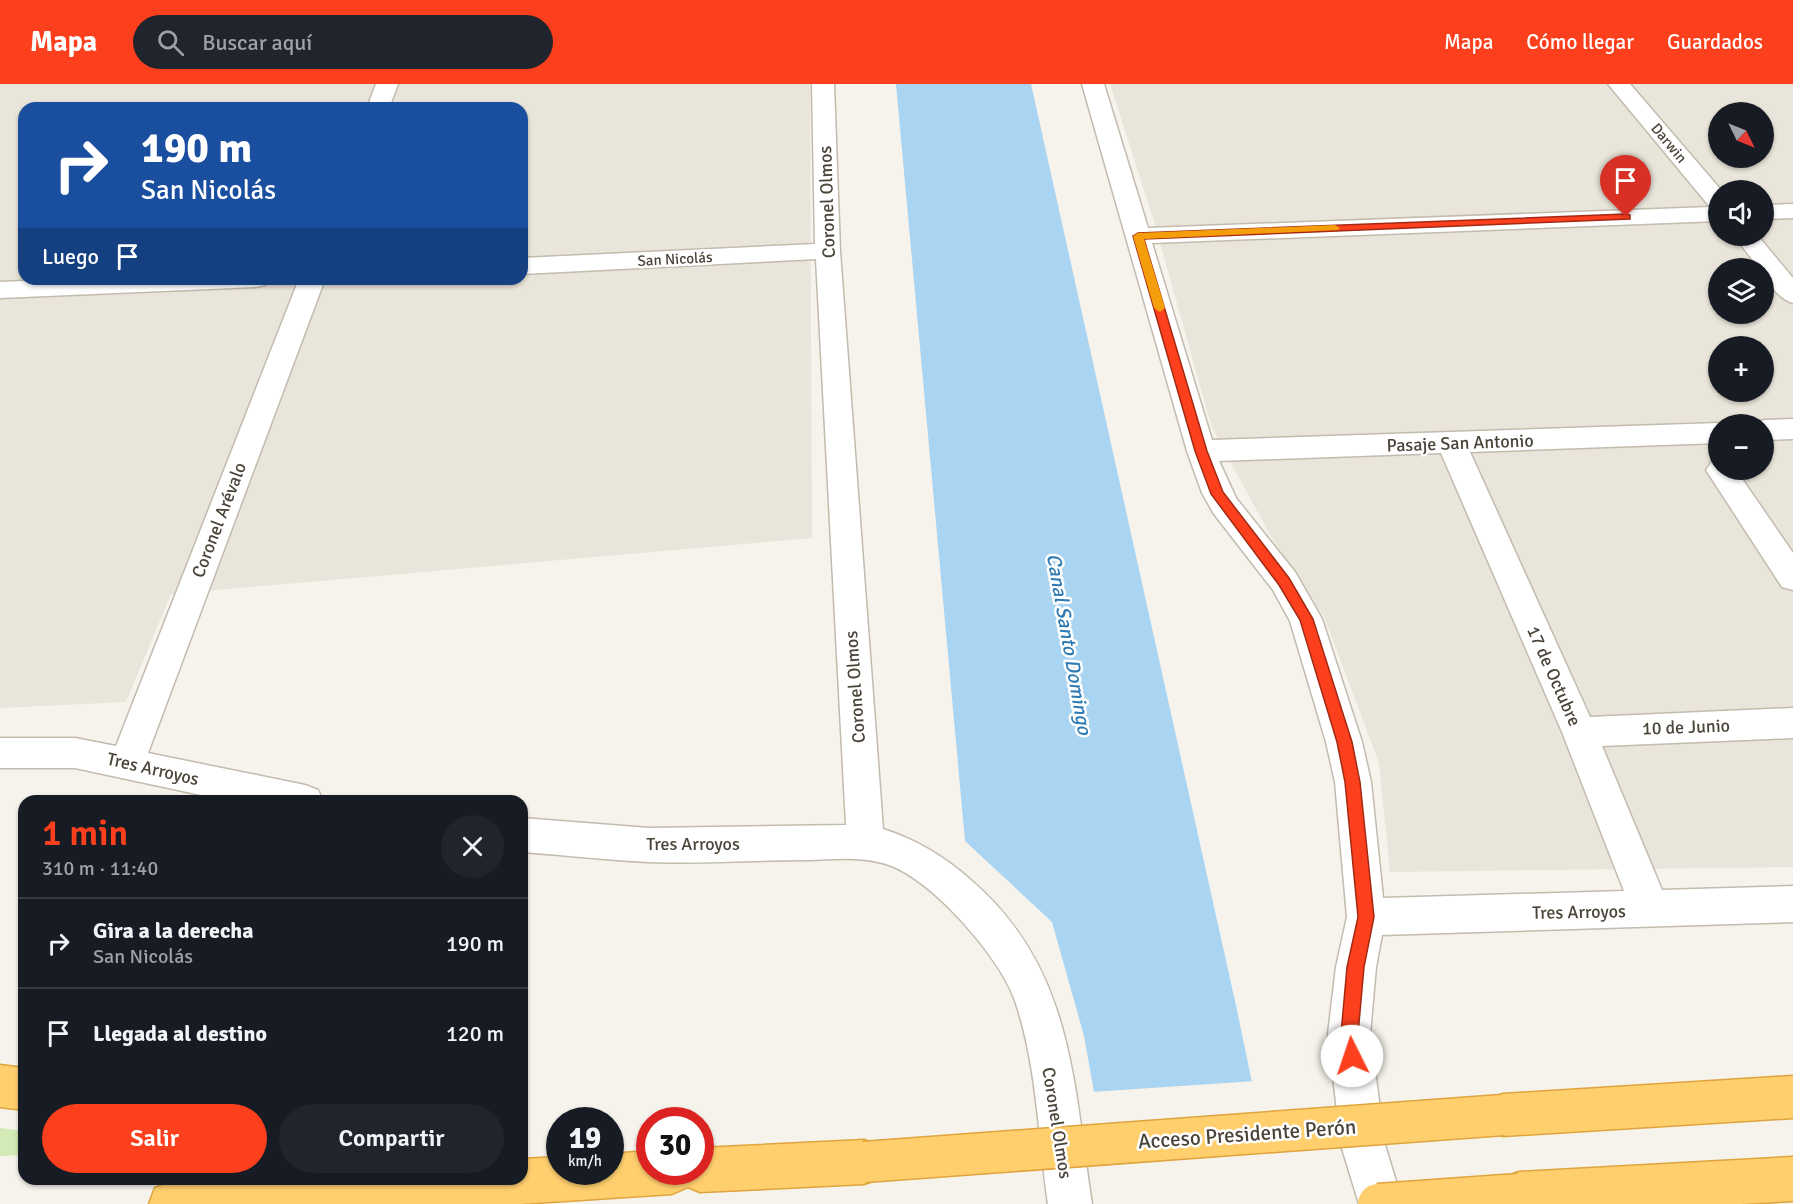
<!DOCTYPE html>
<html lang="es">
<head>
<meta charset="utf-8">
<style>
	:root { --surface:#171b24; --page:#20242c; --text:#f1f3f6; --muted:#9ea1a6; --line:#363941; --accent:#fc3f1d }
	body { margin:0; font-family:Signika,sans-serif; background:var(--page); color:var(--text); height:100vh; display:flex; flex-direction:column; font-size:22px; white-space:nowrap }
	* { box-sizing:border-box; margin:0 }
	p { font-size:20px; color:var(--muted) }
	.icon { flex:none; width:33px; height:33px; fill:none; stroke:currentColor; stroke-width:2; stroke-linecap:round; stroke-linejoin:round }
	.map { position:relative; flex:1; overflow:hidden }
	.panel { position:absolute; left:18px; top:711px; width:510px; height:390px; display:flex; flex-direction:column; background:var(--surface); border-radius:18px; box-shadow:0 2px 4px #0004 }
	.panel>* { flex:none }
	.guide { position:absolute; left:18px; top:18px; width:510px; height:183px; border-radius:18px; box-shadow:0 2px 4px #0004; background:#1a4fa0; color:#fff; overflow:hidden }
	.needle { width:39px; rotate:133deg }
	.controls { position:absolute; left:1708px; top:18px; display:grid; gap:12px }
	.controls a { display:grid; place-items:center; width:66px; height:66px; border-radius:50%; background:var(--surface); box-shadow:0 2px 4px #0004; font-size:30px }
	.speed { position:absolute; left:546px; top:1023px; display:flex; gap:12px; font-size:30px; font-weight:700; text-align:center }
	.speed>* { display:grid; place-content:center; width:78px; height:78px; border-radius:50%; background:var(--surface); box-shadow:0 2px 4px #0004; line-height:1 }
	.speed small { font-size:15px; font-weight:400 }
	.speed .limit { border:9px solid #d22; background:#fff; color:#111 }
	.pin { position:absolute; display:grid; place-items:center; width:51px; height:51px; color:#fff; margin:-62px -26px; border-radius:50% 50% 50% 0; rotate:-45deg; box-shadow:0 0 6px #0007 }
	.pin .icon { rotate:45deg }
	.me { position:absolute; width:66px; margin:-33px; rotate:356deg; stroke-linejoin:round; filter:drop-shadow(0 0 4px #0008) }
	.turn { display:flex; align-items:center; gap:21px; height:126px; padding:0 24px; font-size:27px }
	.turn .icon { width:78px; height:78px; stroke-width:2.5 }
	.turn b { display:block; font-size:42px; line-height:51px }
	.then { display:flex; align-items:center; height:57px; padding:0 24px; background:#0003; gap:12px; font-size:22px }
	.round { display:grid; place-items:center; flex:none; width:63px; height:63px; border-radius:32px; background:var(--page) }
	.head { display:flex; align-items:center; justify-content:space-between; height:102px; padding:0 24px }
	h1 { font-size:36px; font-weight:600; line-height:45px; color:var(--accent) }
	.primary-button { display:flex; gap:12px; margin-top:auto; padding:12px 24px }
	.primary-button a { flex:1; height:69px; border-radius:36px; background:var(--accent); color:#fff; font-size:24px; font-weight:600; line-height:69px; text-align:center }
	.primary-button a+a { background:var(--page); color:var(--text) }
	ul { padding:0; list-style:none }
	li { display:flex; align-items:center; gap:18px; height:90px; padding:0 24px; border-top:2px solid var(--line) }
	li div { flex:1 }
	li b { display:block; font-size:22px }
	li em { font-style:normal }
	header { display:flex; align-items:center; gap:36px; box-sizing:border-box; height:84px; padding:0 30px; background:var(--accent); color:#fff }
	header strong { font-size:28px }
	nav { display:flex; gap:33px; margin-inline-start:auto; font-size:21px }
	.search { width:420px; height:54px; background:var(--page); display:flex; align-items:center; gap:15px; box-sizing:border-box; padding:0 21px; border-radius:33px; color:var(--muted); font-size:22px }
	.map>svg:first-child { display:block }
	.residential { fill:#eae5da; fill-rule:evenodd }
	.green { fill:#d2eab5 }
	.water { fill:#a9d4f2 }
	.pier { fill:#f6f3ec }
	.lines { fill:none; stroke-linecap:round; stroke-linejoin:round }
	.street-casing { stroke:#c2bbae; stroke-width:3 }
	.highway-casing { stroke:#e0a43c; stroke-width:3 }
	.street { fill:#fff; fill-rule:evenodd }
	.highway { fill:#ffcf6e; fill-rule:evenodd }
	.highway-bridge-casing { stroke:#e0a43c; stroke-width:43; stroke-linecap:butt }
	.highway-bridge { stroke:#ffcf6e; stroke-width:40 }
	.route { fill:#fc3f1d; stroke:#a42913; stroke-width:1.5 }
	.slow { fill:#f59e0b }
	.labels { text-anchor:middle; dominant-baseline:central; stroke-width:5; stroke-linejoin:round; paint-order:stroke }
	.far-street-label { font-size:15px; fill:#4b4439; stroke:#fff }
	.street-label { font-size:18px; fill:#4b4439; stroke:#fff }
	.water-label { font-size:20px; font-style:italic; fill:#2e7ab2; stroke:#fff }
	.near-street-label { font-size:21px; fill:#4b4439; stroke:#fff }
</style>
</head>
<body>
<header>
<strong>Mapa</strong>
<div class="search"><svg class="icon" aria-label="search" viewBox="0 0 24 24"><circle cx="10" cy="10" r="6"/><path d="M15 15l6 6"/></svg>Buscar aquí</div>
<nav><a>Mapa</a><a>Cómo llegar</a><a>Guardados</a></nav>
</header>
<div class="map">
<svg width="1793" height="1120" viewBox="0 0 1793 1120">
	<rect width="100%" height="100%" fill="#f6f3ec"/>
	<!-- residential -->
	<g class="residential">
		<path d="M 0,0 L 810,0 L 812,454 L 171,510 L 126,618 L 0,624 ZM 24,24 L 522,24 L 522,195 L 24,195 Z"/>
		<path d="M 1110,0 L 1793,0 L 1793,783 L 1390,788 L 1379,679 L 1325,535 L 1270,451 L 1212,344 L 1153,134 ZM 1719,28 L 1764,28 L 1764,74 L 1719,74 ZM 1719,106 L 1764,106 L 1764,152 L 1719,152 ZM 1719,184 L 1764,184 L 1764,230 L 1719,230 ZM 1719,262 L 1764,262 L 1764,308 L 1719,308 ZM 1719,340 L 1764,340 L 1764,386 L 1719,386 Z"/>
	</g>
	<!-- green -->
	<path class="green" d="M 0,1044 L 24,1047 L 24,1071 L 0,1072 Z"/>
	<!-- water -->
	<path class="water" d="M 896,0 L 1031,0 L 1237,926 L 1277,1120 L 1114,1120 L 1084,952 L 1052,838 L 965,757 Z"/>
	<!-- pier -->
	<path class="pier" d="M 1255,997 L 1280,1120 L 1111,1120 L 1091,1008 Z"/>
	<g class="lines">
		<defs>
			<g id="street">
				<path d="M 376,0 L 398,0 L 389,24 L 367,24 Z"/>
				<path d="M 812,0 L 834,0 L 840,167 L 883,745 C 918,756 945,773 972,797 C 1073,885 1073,998 1092,1120 L 1048,1120 C 1038,1052 1037,979 1014,914 C 998,871 932,796 889,781 C 863,772 835,775 808,776 C 755,776 701,780 649,778 C 607,776 564,771 522,768 L 522,734 L 649,744 L 846,741 L 816,175 L 522,190 L 522,174 L 815,160 Z"/>
				<path d="M 1082,0 L 1104,0 L 1148,144 L 1710,123 L 1608,0 L 1630,0 L 1721,106 L 1719,106 L 1719,137 L 1152,159 L 1212,356 L 1719,339 L 1724,340 L 1719,340 L 1719,359 L 1470,368 L 1590,633 L 1793,624 L 1793,654 L 1602,662 L 1662,806 L 1793,802 L 1793,838 L 1382,851 L 1376,883 L 1370,950 L 1385,1061 L 1403,1120 L 1359,1120 L 1341,1061 L 1328,950 L 1336,883 L 1347,833 L 1335,698 L 1326,658 L 1290,537 L 1273,506 L 1214,430 L 1202,409 L 1187,367 ZM 1441,369 L 1562,648 L 1624,807 L 1383,814 L 1371,698 L 1362,658 L 1322,535 L 1295,488 L 1236,414 L 1219,377 Z"/>
				<path d="M 1793,120 L 1793,134 L 1764,135 L 1764,121 Z"/>
				<path d="M 1734,152 L 1758,152 L 1793,194 L 1793,219 C 1781,216 1764,198 1764,184 L 1759,184 Z"/>
				<path d="M 70,195 L 269,195 L 265,201 L 256,203 L 0,214 L 0,198 Z"/>
				<path d="M 299,195 L 325,195 L 148,669 L 305,701 L 318,706 L 323,717 L 229,717 L 75,684 L 0,684 L 0,654 L 75,654 L 116,662 Z"/>
				<path d="M 1793,335 L 1793,355 L 1764,356 L 1764,340 L 1753,340 L 1764,336 Z"/>
				<path d="M 1719,376 L 1719,386 L 1736,386 L 1793,469 L 1793,506 L 1782,503 L 1706,386 L 1711,379 Z"/>
			</g>
			<g id="highway">
				<path d="M 0,981 L 24,984 L 24,1026 L 0,1023 Z"/>
				<path d="M 1793,992 L 1793,1034 L 1503,1052 L 1488,1046 L 1482,1031 L 1488,1016 L 1503,1010 Z"/>
				<path d="M 864,1056 L 880,1062 L 886,1078 L 880,1094 L 864,1100 L 700,1108 L 688,1103 L 672,1110 L 518,1120 L 149,1120 L 155,1104 L 171,1098 L 213,1095 L 522,1095 L 522,1075 L 560,1073 L 560,1088 L 610,1088 L 610,1070 L 650,1067 L 650,1088 L 700,1088 L 700,1064 Z"/>
				<path d="M 1793,1073 L 1793,1117 L 1741,1120 L 1501,1120 L 1497,1110 L 1503,1094 L 1519,1088 Z"/>
			</g>
		</defs>
		<!-- street casing -->
		<use href="#street" class="street-casing"/>
		<!-- highway casing -->
		<use href="#highway" class="highway-casing"/>
		<!-- street -->
		<use href="#street" class="street"/>
		<!-- highway -->
		<use href="#highway" class="highway"/>
		<defs>
			<g id="highway-bridge">
				<path d="M 864,1078 L 1503,1031"/>
				<path d="M 1378,1120 L 1519,1110"/>
			</g>
		</defs>
		<!-- highway-bridge casing -->
		<use href="#highway-bridge" class="highway-bridge-casing"/>
		<!-- highway-bridge -->
		<use href="#highway-bridge" class="highway-bridge"/>
	</g>
	<!-- route -->
	<path class="route" d="M 1626,130 L 1630,131 L 1630,135 L 1144,155 L 1207,367 L 1223,408 L 1289,494 L 1313,535 L 1352,658 L 1360,698 L 1374,833 L 1364,883 L 1358,950 L 1361,972 L 1358,978 L 1352,981 L 1346,978 L 1341,950 L 1347,883 L 1358,833 L 1345,698 L 1337,658 L 1300,536 L 1279,501 L 1211,410 L 1195,367 L 1133,152 L 1138,149 Z"/>
	<!-- slow -->
	<path class="slow" d="M 1335,141 L 1340,144 L 1338,146 L 1144,155 L 1165,224 L 1160,228 L 1154,224 L 1133,152 L 1138,149 Z"/>
	<g class="labels">
		<!-- far-street labels -->
		<g class="far-street-label">
			<text transform="translate(1669 59) rotate(50)">Darwin</text>
			<text transform="translate(675 175) rotate(-3)">San Nicolás</text>
		</g>
		<!-- street labels -->
		<g class="street-label">
			<text transform="translate(827 118) rotate(-92)">Coronel Olmos</text>
			<text transform="translate(1460 359) rotate(-2)">Pasaje San Antonio</text>
			<text transform="translate(219 436) rotate(-69)">Coronel Arévalo</text>
			<text transform="translate(1554 592) rotate(66)">17 de Octubre</text>
			<text transform="translate(855 603) rotate(-94)">Coronel Olmos</text>
			<text transform="translate(1686 643) rotate(-2)">10 de Junio</text>
			<text transform="translate(153 685) rotate(13)">Tres Arroyos</text>
			<text x="693" y="760">Tres Arroyos</text>
			<text transform="translate(1579 828) rotate(-1)">Tres Arroyos</text>
			<text transform="translate(1057 1039) rotate(81)">Coronel Olmos</text>
		</g>
		<!-- water labels -->
		<g class="water-label">
			<text transform="translate(1069 560) rotate(80)">Canal Santo Domingo</text>
		</g>
		<!-- near-street labels -->
		<g class="near-street-label">
			<text transform="translate(1247 1050) rotate(-4)">Acceso Presidente Perón</text>
		</g>
	</g>
</svg>
<div class="controls">
<a><svg class="needle" viewBox="-14 -14 28 28"><path d="M0-13l5 13h-10z" fill="#e53935"/><path d="M0 13l5-13h-10z" fill="#9ea1a6"/></svg></a>
<a><svg class="icon" aria-label="sound" viewBox="0 0 24 24"><path d="M4 9h4l5-4v14l-5-4H4zM17 9q2 3 0 6"/></svg></a>
<a><svg class="icon" aria-label="layers" viewBox="0 0 24 24"><path d="M12 4l9 5-9 5-9-5zM3 14l9 5 9-5"/></svg></a>
<a>+</a>
<a>−</a>
</div>
<div class="speed"><div>19<small>km/h</small></div><div class="limit">30</div></div>
<div class="pin" style="left:1626px;top:133px;background:#d93025"><svg class="icon" aria-label="arrive" viewBox="0 0 24 24"><path d="M6 21V4h12l-3 4 3 4H6"/></svg></div>
<svg class="me" style="left:1352px;top:972px" viewBox="-20 -20 40 40"><circle r="19" fill="#fff"/><path d="M0-13L10 11 0 6-10 11z" fill="#fc3f1d"/></svg>
<div class="guide">
<div class="turn"><svg class="icon" aria-label="right" viewBox="0 0 24 24"><path d="M7 20v-9h11M14 6l5 5-5 5"/></svg><div><b>190 m</b>San Nicolás</div></div>
<div class="then">Luego<svg class="icon" aria-label="arrive" viewBox="0 0 24 24"><path d="M6 21V4h12l-3 4 3 4H6"/></svg></div>
</div>
<section class="panel">
<div class="head"><div><h1>1 min</h1><p>310 m · 11:40</p></div><a class="round"><svg class="icon" aria-label="close" viewBox="0 0 24 24"><path d="M6 6l12 12M18 6L6 18"/></svg></a></div>
<ul>
<li><svg class="icon" aria-label="right" viewBox="0 0 24 24"><path d="M7 20v-9h11M14 6l5 5-5 5"/></svg><div><b>Gira a la derecha</b><p>San Nicolás</p></div><em>190 m</em></li>
<li><svg class="icon" aria-label="arrive" viewBox="0 0 24 24"><path d="M6 21V4h12l-3 4 3 4H6"/></svg><div><b>Llegada al destino</b></div><em>120 m</em></li>
</ul>
<div class="primary-button"><a>Salir</a><a>Compartir</a></div>
</section>
</div>
</body>
</html>
